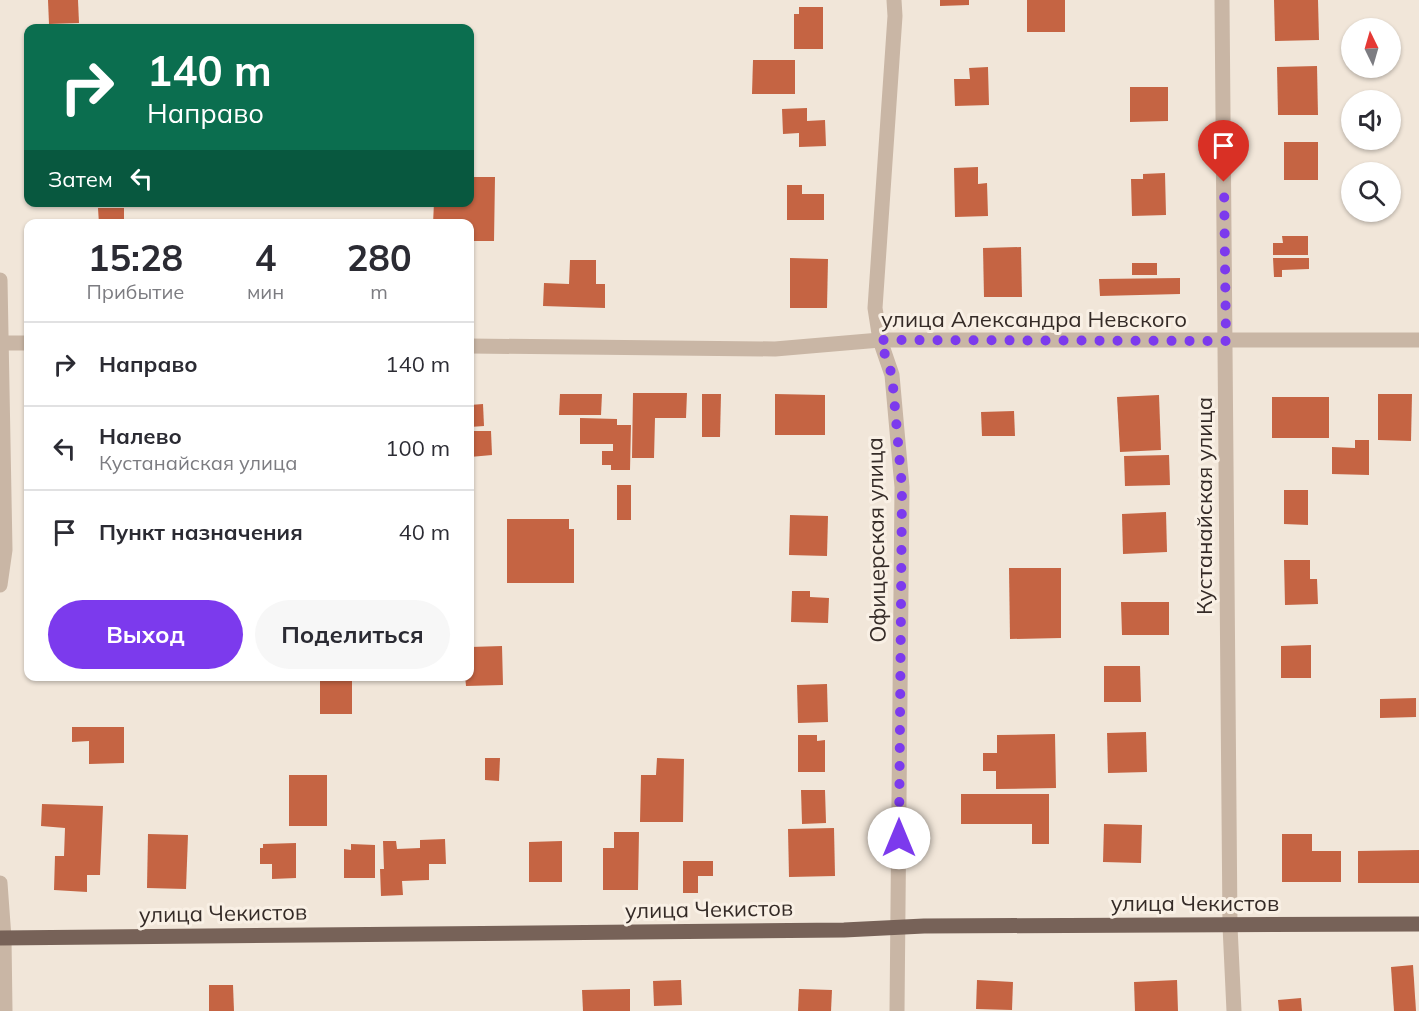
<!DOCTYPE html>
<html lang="ru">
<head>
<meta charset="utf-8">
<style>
	:root { --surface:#fff; --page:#f7f7f7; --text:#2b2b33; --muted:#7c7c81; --line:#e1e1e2; --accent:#7c3aed }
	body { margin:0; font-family:Mulish,sans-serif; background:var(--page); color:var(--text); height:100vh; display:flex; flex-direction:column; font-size:22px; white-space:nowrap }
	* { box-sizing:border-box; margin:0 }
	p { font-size:20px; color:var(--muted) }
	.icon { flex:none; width:33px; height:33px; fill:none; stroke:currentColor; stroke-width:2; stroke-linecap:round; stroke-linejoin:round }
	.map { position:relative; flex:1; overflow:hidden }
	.details { position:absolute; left:24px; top:219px; width:450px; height:462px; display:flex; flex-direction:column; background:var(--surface); border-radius:12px; box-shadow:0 2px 4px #0004 }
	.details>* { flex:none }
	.guide { position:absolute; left:24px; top:24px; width:450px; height:183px; border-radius:12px; box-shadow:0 2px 4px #0004; background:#0b6e4f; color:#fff; overflow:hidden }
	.needle { width:39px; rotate:355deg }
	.tools { position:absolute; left:1341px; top:18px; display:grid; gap:12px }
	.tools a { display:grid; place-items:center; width:60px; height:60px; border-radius:50%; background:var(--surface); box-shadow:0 2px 4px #0004; font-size:30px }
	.pin { position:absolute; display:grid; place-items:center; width:51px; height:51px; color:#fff; margin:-62px -26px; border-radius:50% 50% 50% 0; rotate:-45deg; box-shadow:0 0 6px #0007 }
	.pin .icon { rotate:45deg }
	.me { position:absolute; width:66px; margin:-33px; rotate:0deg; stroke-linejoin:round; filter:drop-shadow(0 0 4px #0008) }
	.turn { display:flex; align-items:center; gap:21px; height:126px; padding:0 24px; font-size:27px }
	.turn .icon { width:78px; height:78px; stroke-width:2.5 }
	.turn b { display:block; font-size:42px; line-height:51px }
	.then { display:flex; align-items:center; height:57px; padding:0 24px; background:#0003; gap:12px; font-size:22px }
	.eta { display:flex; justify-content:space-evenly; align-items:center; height:102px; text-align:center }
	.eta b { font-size:36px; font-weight:700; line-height:42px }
	.button { display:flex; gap:12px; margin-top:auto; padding:12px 24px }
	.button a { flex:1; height:69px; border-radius:36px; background:var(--accent); color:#fff; font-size:24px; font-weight:700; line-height:69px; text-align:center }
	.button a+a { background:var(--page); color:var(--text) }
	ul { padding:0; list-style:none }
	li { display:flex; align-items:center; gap:18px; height:84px; padding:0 24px; border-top:2px solid var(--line) }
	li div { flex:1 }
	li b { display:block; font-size:22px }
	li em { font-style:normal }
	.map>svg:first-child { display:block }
	.building { fill:#c56443 }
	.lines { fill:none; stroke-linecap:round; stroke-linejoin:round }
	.street { stroke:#c9b6a5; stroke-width:15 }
	.primary { stroke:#776258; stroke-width:15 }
	.route { stroke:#7c3aed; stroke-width:10; stroke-dasharray:0 18 }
	.labels { text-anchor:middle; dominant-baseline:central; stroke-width:6; stroke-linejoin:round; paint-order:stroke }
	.street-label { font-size:22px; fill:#352b27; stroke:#f9f0e5 }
</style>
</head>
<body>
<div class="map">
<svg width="1419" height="1011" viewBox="0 0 1419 1011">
	<rect width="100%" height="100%" fill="#f1e6d9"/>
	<!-- building -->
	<g class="building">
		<path d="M 48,0 L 78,0 L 79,23 L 49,24 Z"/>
		<path d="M 940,0 L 969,0 L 969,5 L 940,6 Z"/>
		<rect x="1027" y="0" width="38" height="32"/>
		<path d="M 1274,0 L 1318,0 L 1319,40 L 1275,41 Z"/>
		<path d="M 799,7 L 823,7 L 823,49 L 794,49 L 794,14 L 799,14 Z"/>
		<path d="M 753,60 L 795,60 L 795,94 L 752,94 Z"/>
		<path d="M 1317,66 L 1318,115 L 1278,115 L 1277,67 Z"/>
		<path d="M 988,67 L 989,105 L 955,106 L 954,79 L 970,79 L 969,68 Z"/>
		<path d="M 1130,87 L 1168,87 L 1168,121 L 1130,122 Z"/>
		<path d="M 807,108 L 807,121 L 825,120 L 826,146 L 799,147 L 799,133 L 783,134 L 782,109 Z"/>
		<rect x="1284" y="142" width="34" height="38"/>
		<path d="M 978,167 L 978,184 L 987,183 L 988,216 L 955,217 L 954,168 Z"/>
		<path d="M 1165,173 L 1166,215 L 1132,216 L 1131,179 L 1143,179 L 1143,174 Z"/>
		<path d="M 470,177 L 495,177 L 494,241 L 474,241 L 474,250 L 470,250 L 470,224 L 433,224 L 434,202 L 470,202 Z"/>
		<path d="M 787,185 L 802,185 L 802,194 L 824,194 L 824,220 L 787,220 Z"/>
		<path d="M 98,208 L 124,208 L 124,224 L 99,224 Z"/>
		<path d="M 1282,236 L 1308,236 L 1308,255 L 1273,255 L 1273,243 L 1283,243 Z"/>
		<path d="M 1021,247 L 1022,297 L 984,297 L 983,248 Z"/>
		<path d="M 790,258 L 828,259 L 827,308 L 790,308 Z"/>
		<path d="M 1273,258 L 1309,258 L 1309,269 L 1282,270 L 1282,277 L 1274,277 Z"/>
		<path d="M 570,260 L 596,260 L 596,284 L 605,284 L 605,308 L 543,306 L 544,283 L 569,284 Z"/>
		<rect x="1132" y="263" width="25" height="12"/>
		<path d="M 1180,278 L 1180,294 L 1100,296 L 1099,279 Z"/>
		<path d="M 633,393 L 687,393 L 686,418 L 655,418 L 654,458 L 632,458 Z"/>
		<path d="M 560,394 L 602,394 L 601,415 L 559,415 Z"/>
		<path d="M 702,394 L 721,394 L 720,437 L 702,437 Z"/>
		<path d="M 775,394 L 825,395 L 825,435 L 775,435 Z"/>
		<path d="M 1378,394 L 1412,394 L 1411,441 L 1378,440 Z"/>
		<path d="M 1159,395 L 1161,450 L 1120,452 L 1117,397 Z"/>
		<rect x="1272" y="397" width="57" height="41"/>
		<path d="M 483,404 L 484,426 L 470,427 L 470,405 Z"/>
		<path d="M 1014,411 L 1015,436 L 982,436 L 981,412 Z"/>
		<path d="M 580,418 L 617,419 L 617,425 L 631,425 L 630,470 L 611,470 L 611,465 L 602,465 L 602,451 L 613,451 L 613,444 L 580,444 Z"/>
		<path d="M 470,431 L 491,431 L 492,455 L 470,457 Z"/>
		<path d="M 1355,440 L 1369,440 L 1369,475 L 1332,474 L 1332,447 L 1355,448 Z"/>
		<path d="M 1169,455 L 1170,485 L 1125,486 L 1124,456 Z"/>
		<rect x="617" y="485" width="14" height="35"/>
		<path d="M 1284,490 L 1308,490 L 1308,525 L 1284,524 Z"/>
		<path d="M 1166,512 L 1167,552 L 1123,554 L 1122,514 Z"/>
		<path d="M 790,515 L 828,516 L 827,556 L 789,555 Z"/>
		<path d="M 507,519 L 569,519 L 569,529 L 574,529 L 574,583 L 507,583 Z"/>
		<path d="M 1284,560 L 1310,560 L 1310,579 L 1317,579 L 1318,604 L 1285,605 Z"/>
		<path d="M 1009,568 L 1061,568 L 1061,638 L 1010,639 Z"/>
		<path d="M 792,591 L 810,591 L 810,597 L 829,598 L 828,623 L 791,622 Z"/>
		<path d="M 1121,602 L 1169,602 L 1169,635 L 1122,635 Z"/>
		<path d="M 1311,645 L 1311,678 L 1281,678 L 1281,646 Z"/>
		<path d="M 502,646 L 503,685 L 466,686 L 465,676 L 470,676 L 470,647 Z"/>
		<path d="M 1104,666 L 1140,666 L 1141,702 L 1104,702 Z"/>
		<rect x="320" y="676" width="32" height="38"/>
		<path d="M 827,684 L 828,722 L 798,723 L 797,685 Z"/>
		<path d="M 1416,698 L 1416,717 L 1380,718 L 1380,699 Z"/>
		<path d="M 72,727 L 124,727 L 124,763 L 89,764 L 89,741 L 72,742 Z"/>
		<path d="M 1146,732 L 1147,772 L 1108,773 L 1107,733 Z"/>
		<path d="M 1055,734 L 1056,788 L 996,789 L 996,771 L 983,771 L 983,753 L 997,753 L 997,735 Z"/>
		<path d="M 798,735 L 817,735 L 817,741 L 825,740 L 825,772 L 798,772 Z"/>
		<path d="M 485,758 L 500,758 L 499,781 L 485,780 Z"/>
		<path d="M 657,758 L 684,759 L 683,822 L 640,822 L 641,775 L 656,775 Z"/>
		<rect x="289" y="775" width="38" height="51"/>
		<path d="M 801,790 L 825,790 L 826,823 L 802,824 Z"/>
		<path d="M 961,794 L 1049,794 L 1049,844 L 1032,844 L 1032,824 L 961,824 Z"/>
		<path d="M 42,804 L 103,806 L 100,875 L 87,875 L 87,892 L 54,890 L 55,856 L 64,856 L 65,828 L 41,826 Z"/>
		<path d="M 1104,824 L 1142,825 L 1141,863 L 1103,862 Z"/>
		<path d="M 834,828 L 835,876 L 789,877 L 788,829 Z"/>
		<path d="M 614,832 L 639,832 L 638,890 L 603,890 L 603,848 L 614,848 Z"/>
		<path d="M 148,834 L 188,835 L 186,889 L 147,888 Z"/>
		<path d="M 1282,834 L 1312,834 L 1312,851 L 1341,851 L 1341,882 L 1282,882 Z"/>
		<path d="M 445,839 L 446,864 L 429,864 L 429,880 L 402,881 L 403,895 L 381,896 L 380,869 L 384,869 L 383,841 L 396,841 L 397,849 L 420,848 L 420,840 Z"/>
		<path d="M 562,841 L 562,882 L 529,882 L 529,842 Z"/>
		<path d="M 296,843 L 296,878 L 272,879 L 272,864 L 260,864 L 260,848 L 263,848 L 263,844 Z"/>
		<path d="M 351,844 L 375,845 L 375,878 L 344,878 L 344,849 L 351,850 Z"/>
		<path d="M 1419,850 L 1419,883 L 1358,883 L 1358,851 Z"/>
		<path d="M 683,861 L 713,861 L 713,876 L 698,876 L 698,893 L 683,893 Z"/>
		<path d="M 1413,965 L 1416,1011 L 1394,1011 L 1391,967 Z"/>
		<path d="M 681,980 L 682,1005 L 654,1006 L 653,981 Z"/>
		<path d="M 977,980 L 1013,982 L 1012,1010 L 976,1009 Z"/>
		<path d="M 1177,980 L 1178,1011 L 1135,1011 L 1134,982 Z"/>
		<path d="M 209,985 L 233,985 L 234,1011 L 209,1011 Z"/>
		<path d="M 630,989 L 630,1011 L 583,1011 L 582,990 Z"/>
		<path d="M 799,989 L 832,990 L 831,1011 L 798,1011 Z"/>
		<path d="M 1301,998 L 1302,1011 L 1279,1011 L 1278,1000 Z"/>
	</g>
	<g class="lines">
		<!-- street -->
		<g class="street">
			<path d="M 894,0 L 895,16 L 875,308 L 880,340 L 892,375 L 902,487 L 897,1011"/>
			<path d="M 1222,0 L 1230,926 L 1234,1011"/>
			<path d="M 0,280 L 5,550 L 0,585"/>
			<path d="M 0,343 L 28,343"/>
			<path d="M 470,346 L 775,349 L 880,340 L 1419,340"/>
			<path d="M 0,883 L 4,938 L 5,1011"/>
		</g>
		<!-- primary -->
		<path class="primary" d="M 0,938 L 844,930 L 924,926 L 1419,924"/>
	</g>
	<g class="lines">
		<!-- route -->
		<path class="route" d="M 899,838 L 902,487 L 892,375 L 880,340 L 1226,341 L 1224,182"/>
	</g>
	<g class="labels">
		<!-- street labels -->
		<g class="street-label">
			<text x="1034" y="319">улица Александра Невского</text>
			<text transform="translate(1204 506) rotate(-90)">Кустанайская улица</text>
			<text transform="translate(876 540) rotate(-91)">Офицерская улица</text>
			<text x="1195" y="903">улица Чекистов</text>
			<text transform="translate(709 909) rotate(-1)">улица Чекистов</text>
			<text transform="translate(223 913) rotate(-1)">улица Чекистов</text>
		</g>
	</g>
</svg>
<div class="tools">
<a><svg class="needle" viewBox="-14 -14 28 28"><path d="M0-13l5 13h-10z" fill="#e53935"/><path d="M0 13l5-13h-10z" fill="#7c7c81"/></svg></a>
<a><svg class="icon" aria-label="sound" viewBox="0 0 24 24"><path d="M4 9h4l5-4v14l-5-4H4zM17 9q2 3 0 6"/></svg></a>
<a><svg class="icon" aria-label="search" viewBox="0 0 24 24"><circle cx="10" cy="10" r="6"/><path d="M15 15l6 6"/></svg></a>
</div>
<div class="pin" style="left:1224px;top:182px;background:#d93025"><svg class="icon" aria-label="arrive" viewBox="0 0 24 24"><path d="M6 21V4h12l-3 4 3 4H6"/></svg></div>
<svg class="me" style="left:899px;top:838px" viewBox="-20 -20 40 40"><circle r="19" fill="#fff"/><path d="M0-13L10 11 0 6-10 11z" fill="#7c3aed"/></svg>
<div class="guide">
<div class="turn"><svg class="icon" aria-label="right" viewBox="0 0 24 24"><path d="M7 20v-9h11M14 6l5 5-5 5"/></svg><div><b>140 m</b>Направо</div></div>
<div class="then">Затем<svg class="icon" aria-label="left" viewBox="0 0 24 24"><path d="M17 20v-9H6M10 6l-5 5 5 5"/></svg></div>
</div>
<section class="details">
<div class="eta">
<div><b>15:28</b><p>Прибытие</p></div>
<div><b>4</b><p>мин</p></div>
<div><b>280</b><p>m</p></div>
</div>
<ul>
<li><svg class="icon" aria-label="right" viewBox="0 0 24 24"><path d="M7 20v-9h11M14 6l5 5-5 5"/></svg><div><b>Направо</b></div><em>140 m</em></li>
<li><svg class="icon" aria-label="left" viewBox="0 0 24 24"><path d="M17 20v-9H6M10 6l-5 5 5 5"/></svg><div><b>Налево</b><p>Кустанайская улица</p></div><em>100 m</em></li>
<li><svg class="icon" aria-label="arrive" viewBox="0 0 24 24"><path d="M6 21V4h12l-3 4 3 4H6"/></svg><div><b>Пункт назначения</b></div><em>40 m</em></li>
</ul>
<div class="button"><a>Выход</a><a>Поделиться</a></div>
</section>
</div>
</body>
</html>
